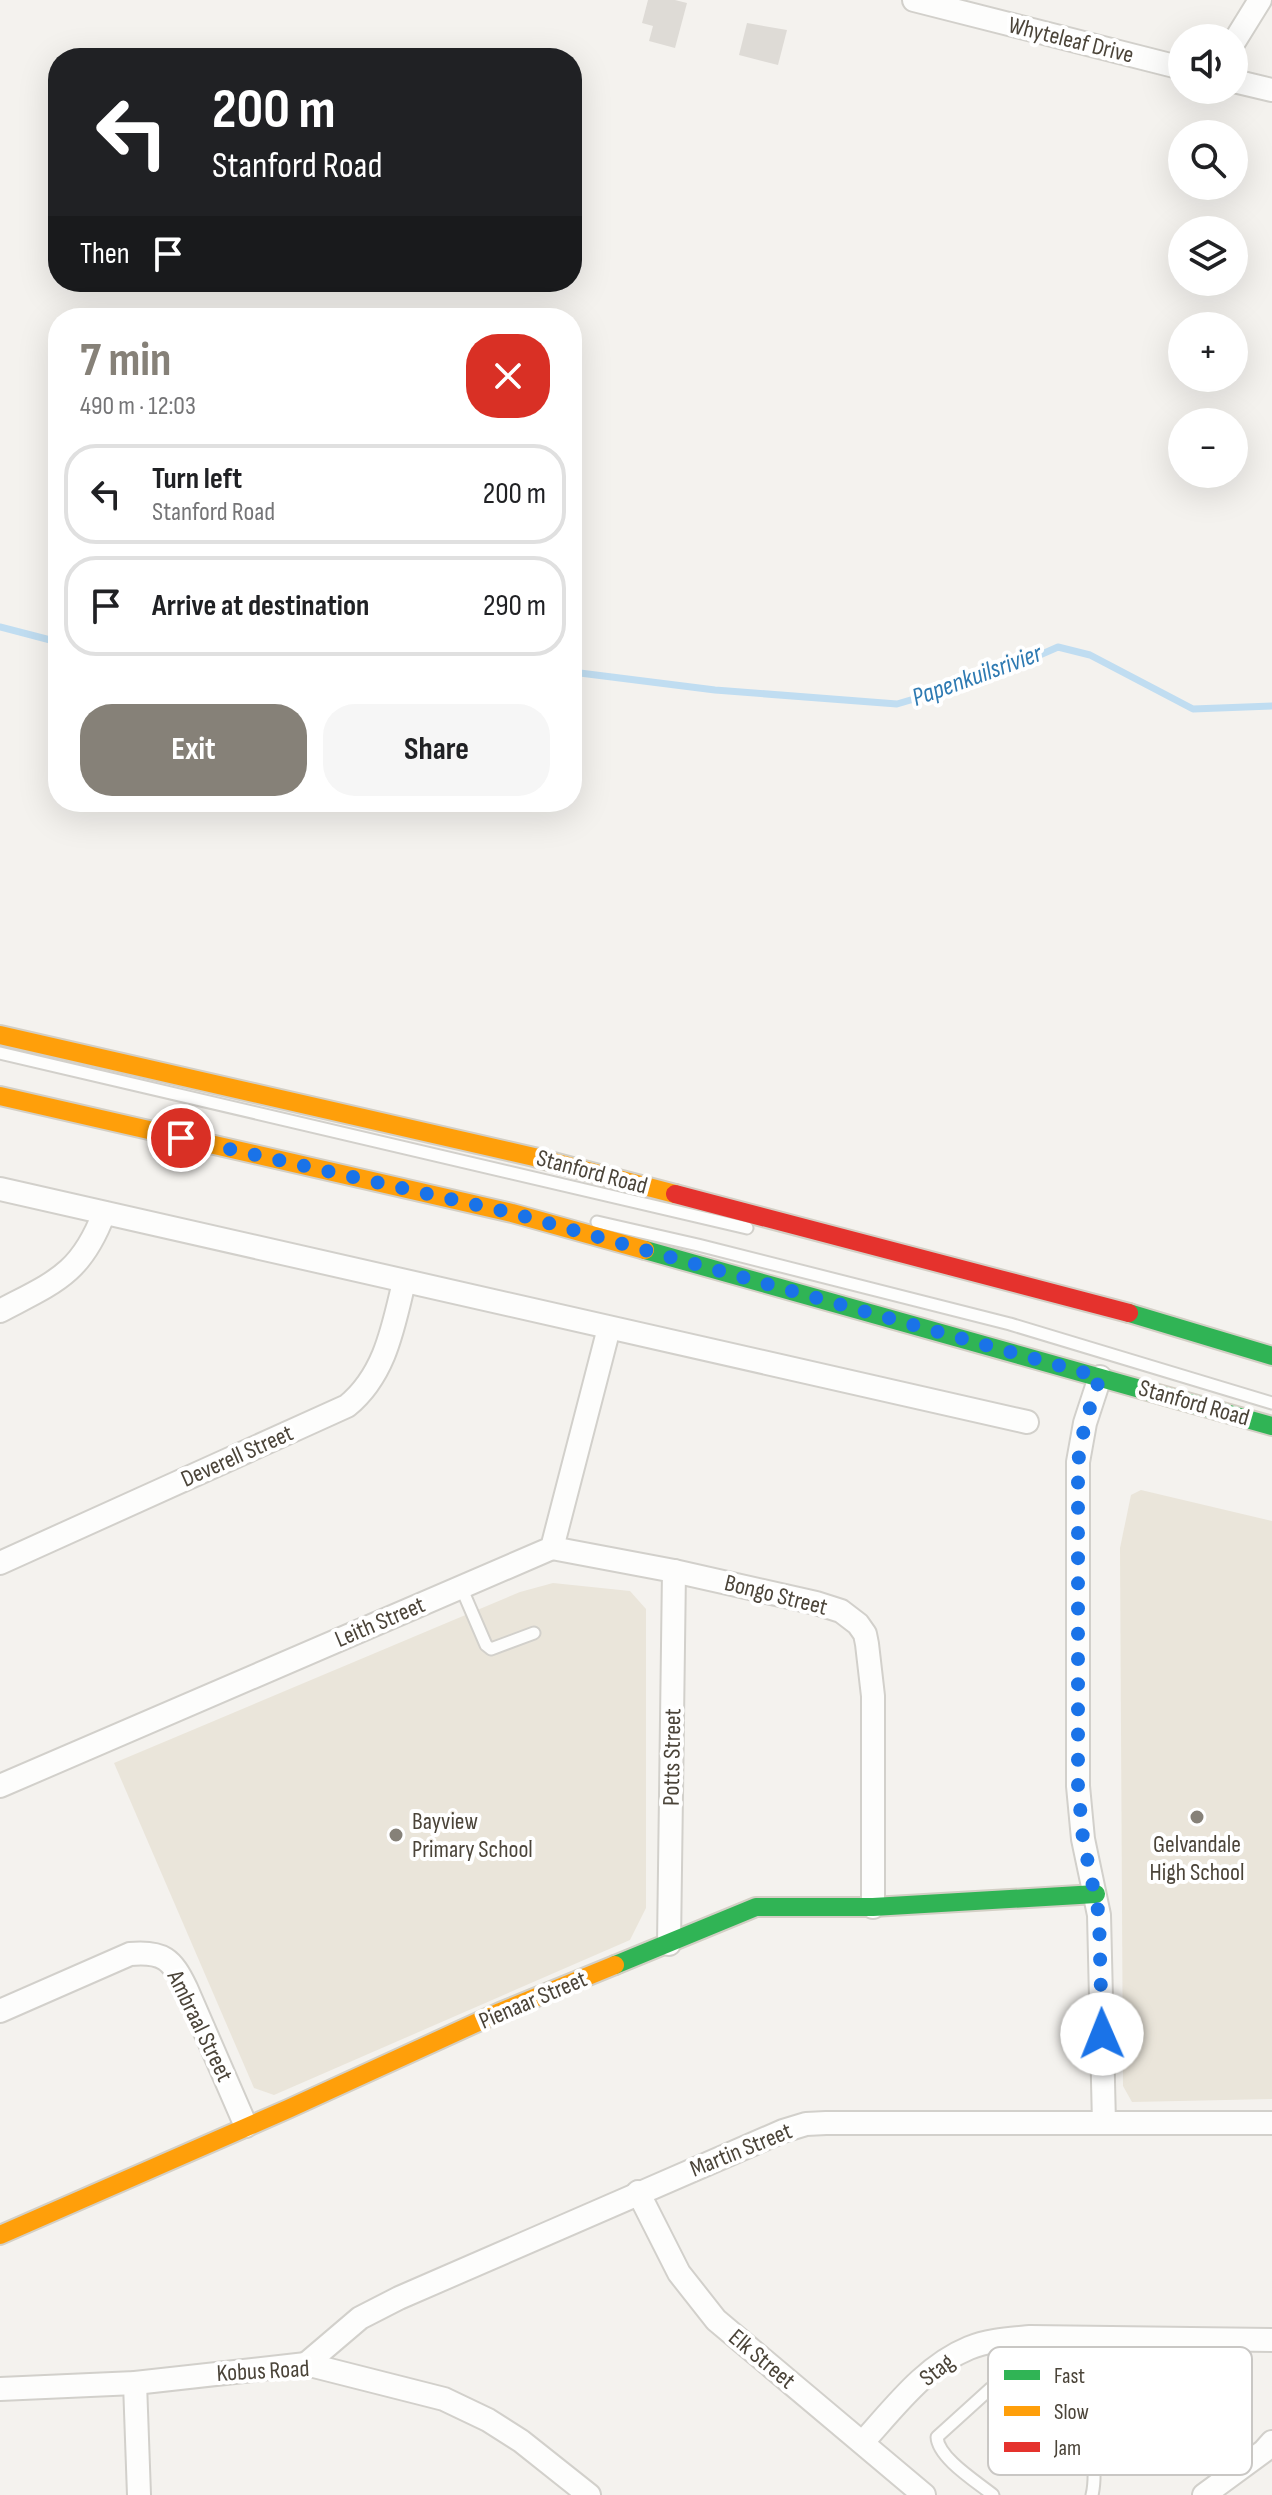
<!DOCTYPE html>
<html lang="en">
<head>
<meta charset="utf-8">
<style>
	:root { --surface:#fff; --page:#f6f6f6; --text:#202124; --muted:#757577; --line:#e0e0e0; --accent:#868178 }
	body { margin:0; font-family:"Sofia Sans Condensed",sans-serif; background:var(--page); color:var(--text); height:100vh; display:flex; flex-direction:column; font-size:30px; white-space:nowrap }
	* { box-sizing:border-box; margin:0 }
	p { font-size:26px; color:var(--muted) }
	.icon { flex:none; width:44px; height:44px; fill:none; stroke:currentColor; stroke-width:2; stroke-linecap:round; stroke-linejoin:round }
	.map { position:relative; flex:1; overflow:hidden }
	.panel { position:absolute; left:48px; top:308px; width:534px; height:504px; display:flex; flex-direction:column; background:var(--surface); border-radius:32px; box-shadow:0 8px 32px #0002 }
	.panel>* { flex:none }
	.top-card { position:absolute; left:48px; top:48px; width:534px; height:244px; border-radius:32px; box-shadow:0 8px 32px #0002; background:#202124; color:#fff; overflow:hidden }
	.controls { position:absolute; left:1168px; top:24px; display:grid; gap:16px }
	.controls a { display:grid; place-items:center; width:80px; height:80px; border-radius:50%; background:var(--surface); box-shadow:0 8px 32px #0002; font-size:40px }
	.pin { position:absolute; display:grid; place-items:center; width:68px; height:68px; color:#fff; margin:-34px; border:4px solid #fff; border-radius:50%; box-shadow:0 2px 8px #0007 }
	.me { position:absolute; width:88px; margin:-44px; rotate:359deg; stroke-linejoin:round; filter:drop-shadow(0 0 6px #0008) }
	.turn { display:flex; align-items:center; gap:28px; height:168px; padding:0 32px; font-size:36px }
	.turn .icon { width:104px; height:104px; stroke-width:2.5 }
	.turn b { display:block; font-size:56px; line-height:68px }
	.then { display:flex; align-items:center; height:76px; padding:0 32px; background:#0003; gap:16px; font-size:30px }
	.round { display:grid; place-items:center; flex:none; width:84px; height:84px; border-radius:32px; background:var(--page) }
	.summary { display:flex; align-items:center; justify-content:space-between; height:136px; padding:0 32px }
	h1 { font-size:48px; font-weight:700; line-height:60px; color:var(--accent) }
	.primary-button { display:flex; gap:16px; margin-top:auto; padding:16px 32px }
	.primary-button a { flex:1; height:92px; border-radius:32px; background:var(--accent); color:#fff; font-size:32px; font-weight:700; line-height:92px; text-align:center }
	.primary-button a+a { background:var(--page); color:var(--text) }
	ul { padding:0; list-style:none }
	li { display:flex; align-items:center; gap:24px; height:100px; margin:0 16px 12px; padding:0 16px; border:4px solid var(--line); border-radius:32px }
	li div { flex:1 }
	li b { display:block; font-size:30px }
	li em { font-style:normal }
	.map>svg:first-child { display:block }
	.education { fill:#eae5da }
	.lines { fill:none; stroke-linecap:round; stroke-linejoin:round }
	.stream { stroke:#c0ddf1; stroke-width:7 }
	.building { fill:#dedbd6 }
	.lane-casing { stroke:#d2d0cb; stroke-width:15 }
	.street-casing { stroke:#d2d0cb; stroke-width:26 }
	.fast-casing { stroke:#d3cfc5; stroke-width:22 }
	.slow-casing { stroke:#d3cfc5; stroke-width:22 }
	.jam-casing { stroke:#d3cfc5; stroke-width:22 }
	.lane { stroke:#fdfdfc; stroke-width:11 }
	.street { stroke:#fdfdfc; stroke-width:22 }
	.fast { stroke:#30b455; stroke-width:18 }
	.slow { stroke:#ff9f0a; stroke-width:18 }
	.jam { stroke:#e5322d; stroke-width:18 }
	.route { stroke:#1a73e8; stroke-width:14; stroke-dasharray:0 25.2 }
	.poi-dot { fill:#868178; stroke:#fff; stroke-width:3 }
	.labels { text-anchor:middle; dominant-baseline:central; stroke-width:8; stroke-linejoin:round; paint-order:stroke }
	.street-label { font-size:24px; fill:#4b4439; stroke:#fff }
	.poi-label { font-size:24px; fill:#4b4439; stroke:#fff; text-anchor:start }
	.water-label { font-size:26px; font-style:italic; fill:#2e7ab2; stroke:#fff }
	.key { fill:#fff; stroke:#c9c7c4; stroke-width:2 }
	.key-label { font-size:22px; fill:#4b4439 }
</style>
</head>
<body>
<div class="map">
<svg width="1272" height="2495" viewBox="0 0 1272 2495">
	<rect width="100%" height="100%" fill="#f4f2ee"/>
	<!-- education -->
	<g class="education">
		<path d="M 1141,1490 L 1272,1521 L 1272,2099 L 1132,2102 L 1123,2086 L 1120,1548 L 1131,1495 Z"/>
		<path d="M 553,1583 L 630,1591 L 646,1609 L 646,1908 L 630,1940 L 274,2095 L 254,2088 L 114,1763 L 520,1592 Z"/>
	</g>
	<g class="lines">
		<!-- stream -->
		<g class="stream">
			<path d="M 0,627 L 58,642"/>
			<path d="M 572,672 L 715,690 L 897,704 L 992,676 L 1058,647 L 1090,655 L 1193,709 L 1272,706"/>
		</g>
	</g>
	<!-- building -->
	<g class="building">
		<path d="M 648,0 L 675,0 L 687,3 L 675,48 L 649,41 L 653,26 L 642,23 Z"/>
		<path d="M 747,23 L 787,30 L 778,65 L 739,55 Z"/>
	</g>
	<g class="lines">
		<defs>
			<g id="lane">
				<path d="M 0,1053 L 747,1228"/>
				<path d="M 597,1222 L 698,1245 L 1010,1324 L 1272,1403"/>
				<path d="M 461,1587 L 486,1645 L 491,1649 L 534,1633"/>
				<path d="M 993,2495 C 977,2482 938,2458 937,2437 L 990,2389 L 996,2386 L 1075,2397 L 1083,2402 C 1092,2420 1097,2476 1092,2495"/>
			</g>
			<g id="street">
				<path d="M 914,0 L 1182,68"/>
				<path d="M 1234,42 L 1260,0"/>
				<path d="M 1234,81 L 1272,90"/>
				<path d="M 0,1189 L 1027,1422"/>
				<path d="M 0,1311 C 55,1282 81,1274 104,1213"/>
				<path d="M 1100,1377 L 1085,1423 L 1078,1462 L 1078,1786 L 1083,1839 L 1099,1915 L 1104,2123"/>
				<path d="M 552,1548 L 674,1571 L 816,1603 L 841,1611 L 858,1624 L 865,1634 L 867,1644 L 873,1696 L 873,1907"/>
				<path d="M 0,1563 L 347,1406 C 385,1375 393,1328 404,1282"/>
				<path d="M 0,1786 L 552,1548 L 609,1328"/>
				<path d="M 669,1944 L 674,1571"/>
				<path d="M 0,2011 L 130,1954 C 163,1951 172,1959 186,1988 L 246,2126"/>
				<path d="M 638,2192 L 679,2273 L 716,2320 L 924,2495"/>
				<path d="M 306,2364 L 360,2318 L 399,2298 L 783,2131 L 806,2124 L 826,2123 L 1272,2123"/>
				<path d="M 135,2383 L 139,2495"/>
				<path d="M 0,2389 L 135,2383 L 306,2364 L 444,2399 L 488,2420 L 521,2441 L 589,2495"/>
				<path d="M 863,2442 C 894,2408 925,2366 969,2348 C 988,2340 1009,2339 1030,2337 L 1272,2340"/>
				<path d="M 1204,2495 L 1264,2451 L 1272,2442"/>
			</g>
			<g id="fast">
				<path d="M 645,1250 L 1272,1426"/>
				<path d="M 1129,1313 L 1272,1356"/>
				<path d="M 615,1965 L 756,1907 L 873,1907 L 1096,1894"/>
			</g>
			<g id="slow">
				<path d="M 0,1035 L 534,1157 L 675,1194"/>
				<path d="M 0,1096 L 512,1213 L 645,1250"/>
				<path d="M 0,2235 L 288,2109 L 500,2012 L 615,1965"/>
			</g>
			<path id="jam" d="M 675,1194 L 1129,1313"/>
		</defs>
		<!-- lane casing -->
		<use href="#lane" class="lane-casing"/>
		<!-- street casing -->
		<use href="#street" class="street-casing"/>
		<!-- fast casing -->
		<use href="#fast" class="fast-casing"/>
		<!-- slow casing -->
		<use href="#slow" class="slow-casing"/>
		<!-- jam casing -->
		<use href="#jam" class="jam-casing"/>
		<!-- lane -->
		<use href="#lane" class="lane"/>
		<!-- street -->
		<use href="#street" class="street"/>
		<!-- fast -->
		<use href="#fast" class="fast"/>
		<!-- slow -->
		<use href="#slow" class="slow"/>
		<!-- jam -->
		<use href="#jam" class="jam"/>
	</g>
	<g class="lines">
		<!-- route -->
		<path class="route" d="M 181,1138 L 512,1213 L 1100,1377 L 1085,1423 L 1078,1462 L 1078,1786 L 1083,1839 L 1099,1915 L 1102,2034"/>
	</g>
	<!-- markers -->
	<g class="poi-dot">
		<circle cx="1197" cy="1817" r="8"/>
		<circle cx="396" cy="1835" r="8"/>
	</g>
	<g class="labels">
		<!-- street labels -->
		<g class="street-label">
			<text transform="translate(1071 40) rotate(14)">Whyteleaf Drive</text>
			<text transform="translate(592 1172) rotate(15)">Stanford Road</text>
			<text transform="translate(1194 1403) rotate(16)">Stanford Road</text>
			<text transform="translate(237 1456) rotate(-24)">Deverell Street</text>
			<text transform="translate(776 1595) rotate(14)">Bongo Street</text>
			<text transform="translate(380 1622) rotate(-23)">Leith Street</text>
			<text transform="translate(672 1757) rotate(-89)">Potts Street</text>
			<text transform="translate(533 2000) rotate(-23)">Pienaar Street</text>
			<text transform="translate(200 2026) rotate(64)">Ambraal Street</text>
			<text transform="translate(741 2150) rotate(-22)">Martin Street</text>
			<text transform="translate(762 2359) rotate(40)">Elk Street</text>
			<text transform="translate(937 2370) rotate(-38)">Stag</text>
			<text transform="translate(263 2371) rotate(-3)">Kobus Road</text>
		</g>
		<!-- poi labels -->
		<g class="poi-label">
			<text x="412" y="1821">Bayview<tspan x="412" dy="28">Primary School</tspan></text>
			<text x="1197" y="1844" text-anchor="middle">Gelvandale<tspan x="1197" dy="28">High School</tspan></text>
		</g>
		<!-- water labels -->
		<g class="water-label">
			<text transform="translate(977 676) rotate(-20)">Papenkuilsrivier</text>
		</g>
	</g>
	<!-- legend -->
	<rect x="988" y="2347" width="264" height="128" rx="12" class="key"/>
	<rect x="1004" y="2370" width="36" height="10" fill="#30b455"/>
	<rect x="1004" y="2406" width="36" height="10" fill="#ff9f0a"/>
	<rect x="1004" y="2442" width="36" height="10" fill="#e5322d"/>
	<g class="key-label">
		<text x="1054" y="2383">Fast</text>
		<text x="1054" y="2419">Slow</text>
		<text x="1054" y="2455">Jam</text>
	</g>
</svg>
<div class="controls">
<a><svg class="icon" aria-label="sound" viewBox="0 0 24 24"><path d="M4 9h4l5-4v14l-5-4H4zM17 9q2 3 0 6"/></svg></a>
<a><svg class="icon" aria-label="search" viewBox="0 0 24 24"><circle cx="10" cy="10" r="6"/><path d="M15 15l6 6"/></svg></a>
<a><svg class="icon" aria-label="layers" viewBox="0 0 24 24"><path d="M12 4l9 5-9 5-9-5zM3 14l9 5 9-5"/></svg></a>
<a>+</a>
<a>−</a>
</div>
<div class="pin" style="left:181px;top:1138px;background:#d93025"><svg class="icon" aria-label="arrive" viewBox="0 0 24 24"><path d="M6 21V4h12l-3 4 3 4H6"/></svg></div>
<svg class="me" style="left:1102px;top:2034px" viewBox="-20 -20 40 40"><circle r="19" fill="#fff"/><path d="M0-13L10 11 0 6-10 11z" fill="#1a73e8"/></svg>
<div class="top-card">
<div class="turn"><svg class="icon" aria-label="left" viewBox="0 0 24 24"><path d="M17 20v-9H6M10 6l-5 5 5 5"/></svg><div><b>200 m</b>Stanford Road</div></div>
<div class="then">Then<svg class="icon" aria-label="arrive" viewBox="0 0 24 24"><path d="M6 21V4h12l-3 4 3 4H6"/></svg></div>
</div>
<section class="panel">
<div class="summary"><div><h1>7 min</h1><p>490 m · 12:03</p></div><a class="round" style="background:#d93025;color:#fff"><svg class="icon" aria-label="close" viewBox="0 0 24 24"><path d="M6 6l12 12M18 6L6 18"/></svg></a></div>
<ul>
<li><svg class="icon" aria-label="left" viewBox="0 0 24 24"><path d="M17 20v-9H6M10 6l-5 5 5 5"/></svg><div><b>Turn left</b><p>Stanford Road</p></div><em>200 m</em></li>
<li><svg class="icon" aria-label="arrive" viewBox="0 0 24 24"><path d="M6 21V4h12l-3 4 3 4H6"/></svg><div><b>Arrive at destination</b></div><em>290 m</em></li>
</ul>
<div class="primary-button"><a>Exit</a><a>Share</a></div>
</section>
</div>
</body>
</html>
